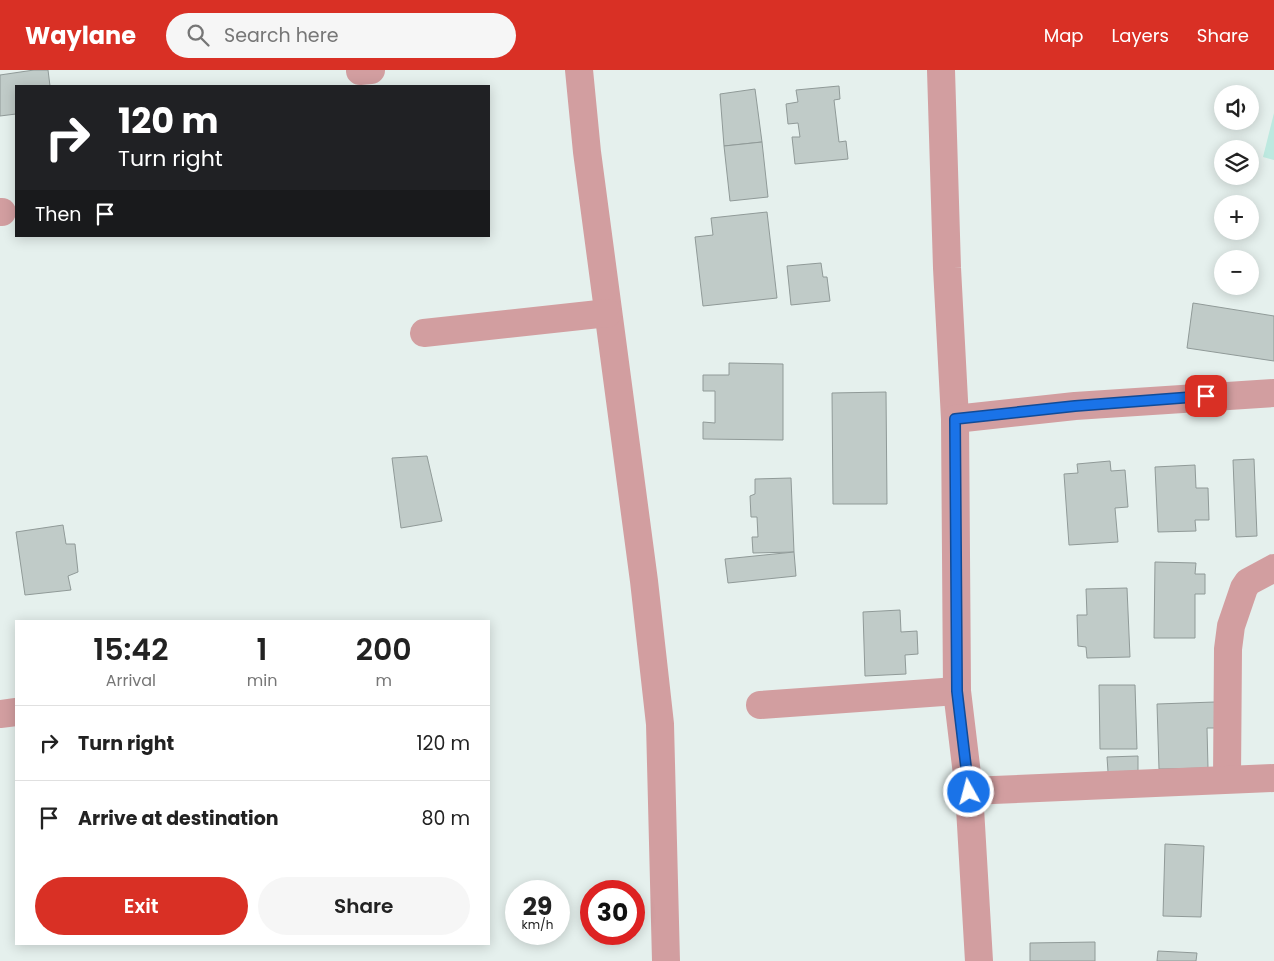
<!DOCTYPE html>
<html lang="en">
<head>
<meta charset="utf-8">
<style>
	:root { --surface:#fff; --page:#f6f6f6; --text:#222; --muted:#767676; --line:#e0e0e0; --accent:#d93025 }
	body { margin:0; font-family:Poppins,sans-serif; background:var(--page); color:var(--text); height:100vh; display:flex; flex-direction:column; font-size:19px; white-space:nowrap }
	* { box-sizing:border-box; margin:0 }
	p { font-size:16px; color:var(--muted) }
	.icon { flex:none; width:28px; height:28px; fill:none; stroke:currentColor; stroke-width:2; stroke-linecap:round; stroke-linejoin:round }
	.map { position:relative; flex:1; overflow:hidden }
	.panel { position:absolute; left:15px; top:550px; width:475px; height:325px; display:flex; flex-direction:column; background:var(--surface); border-radius:0px; box-shadow:0 2px 12px #0003 }
	.panel>* { flex:none }
	.hud { position:absolute; left:15px; top:15px; width:475px; height:152px; border-radius:0px; box-shadow:0 2px 12px #0003; background:#202124; color:#fff; overflow:hidden }
	.tools { position:absolute; left:1214px; top:15px; display:grid; gap:10px }
	.tools a { display:grid; place-items:center; width:45px; height:45px; border-radius:50%; background:var(--surface); box-shadow:0 2px 12px #0003; font-size:25px }
	.speed { position:absolute; left:505px; top:810px; display:flex; gap:10px; font-size:25px; font-weight:700; text-align:center }
	.speed>* { display:grid; place-content:center; width:65px; height:65px; border-radius:50%; background:var(--surface); box-shadow:0 2px 12px #0003; line-height:1 }
	.speed small { font-size:12px; font-weight:400 }
	.speed .limit { border:8px solid #d22; background:#fff; color:#111 }
	.pin { position:absolute; display:grid; place-items:center; width:42px; height:42px; color:#fff; margin:-21px; border-radius:10px; box-shadow:0 2px 8px #0006 }
	.me { position:absolute; width:55px; margin:-28px; rotate:353deg; stroke-linejoin:round; filter:drop-shadow(0 0 4px #0008) }
	.turn { display:flex; align-items:center; gap:18px; height:105px; padding:0 20px; font-size:22px }
	.turn .icon { width:65px; height:65px; stroke-width:2.5 }
	.turn b { display:block; font-size:35px; line-height:42px }
	.then { display:flex; align-items:center; height:48px; padding:0 20px; background:#0003; gap:10px; font-size:19px }
	.eta { display:flex; justify-content:space-evenly; align-items:center; height:85px; text-align:center }
	.eta b { font-size:30px; font-weight:600; line-height:35px }
	.action { display:flex; gap:10px; margin-top:auto; padding:10px 20px }
	.action a { flex:1; height:58px; border-radius:30px; background:var(--accent); color:#fff; font-size:20px; font-weight:600; line-height:58px; text-align:center }
	.action a+a { background:var(--page); color:var(--text) }
	ul { padding:0; list-style:none }
	li { display:flex; align-items:center; gap:15px; height:75px; padding:0 20px; border-top:1px solid var(--line) }
	li div { flex:1 }
	li b { display:block; font-size:19px }
	li em { font-style:normal }
	header { display:flex; align-items:center; gap:30px; box-sizing:border-box; height:70px; padding:0 25px; background:var(--accent); color:#fff }
	header strong { font-size:24px }
	nav { display:flex; gap:28px; margin-inline-start:auto; font-size:18px }
	.search { width:350px; height:45px; background:var(--page); display:flex; align-items:center; gap:12px; box-sizing:border-box; padding:0 18px; border-radius:28px; color:var(--muted); font-size:19px }
	.map>svg:first-child { display:block }
	.green { fill:#bde9e0 }
	.building { fill:#c0cbc8; stroke:#909a98 }
	.lines { fill:none; stroke-linecap:round; stroke-linejoin:round }
	.minor { stroke:#d29ea0; stroke-width:28 }
	.route-casing { stroke:#114b97; stroke-width:12 }
	.route { stroke:#1a73e8; stroke-width:9 }
</style>
</head>
<body>
<header>
<strong>Waylane</strong>
<div class="search"><svg class="icon" aria-label="search" viewBox="0 0 24 24"><circle cx="10" cy="10" r="6"/><path d="M15 15l6 6"/></svg>Search here</div>
<nav><a>Map</a><a>Layers</a><a>Share</a></nav>
</header>
<div class="map">
<svg width="1274" height="891" viewBox="0 0 1274 891">
	<rect width="100%" height="100%" fill="#e5f0ed"/>
	<!-- green -->
	<path class="green" d="M 1274,43 L 1274,90 L 1263,87 Z"/>
	<!-- building -->
	<g class="building">
		<path d="M 34,0 L 48,0 L 50,16 L 16,16 L 16,44 L 0,46 L 0,5 Z"/>
		<path d="M 839,16 L 840,29 L 834,30 L 839,72 L 846,71 L 848,89 L 795,94 L 792,67 L 800,67 L 798,53 L 788,54 L 786,34 L 798,32 L 796,20 Z"/>
		<path d="M 755,19 L 762,72 L 724,76 L 720,24 Z"/>
		<path d="M 762,72 L 768,127 L 730,131 L 724,76 Z"/>
		<path d="M 767,142 L 777,228 L 703,236 L 695,167 L 713,165 L 711,148 Z"/>
		<path d="M 821,193 L 823,207 L 827,207 L 830,231 L 791,235 L 787,196 Z"/>
		<path d="M 1193,233 L 1274,246 L 1274,291 L 1187,278 Z"/>
		<path d="M 729,293 L 783,294 L 783,370 L 703,369 L 703,352 L 715,353 L 715,321 L 703,321 L 703,305 L 729,305 Z"/>
		<path d="M 886,322 L 887,434 L 833,434 L 832,323 Z"/>
		<path d="M 427,386 L 442,451 L 401,458 L 392,388 Z"/>
		<path d="M 1254,389 L 1257,466 L 1236,467 L 1233,390 Z"/>
		<path d="M 1110,391 L 1111,401 L 1125,400 L 1128,437 L 1115,438 L 1118,472 L 1069,475 L 1064,404 L 1078,403 L 1077,394 Z"/>
		<path d="M 1195,395 L 1196,418 L 1208,418 L 1209,450 L 1195,450 L 1196,461 L 1158,462 L 1155,397 Z"/>
		<path d="M 791,408 L 794,482 L 753,483 L 752,467 L 758,467 L 757,447 L 751,447 L 750,426 L 755,424 L 755,409 Z"/>
		<path d="M 63,455 L 66,474 L 75,474 L 78,502 L 68,506 L 71,520 L 25,525 L 16,462 Z"/>
		<path d="M 794,482 L 796,506 L 728,513 L 725,489 Z"/>
		<path d="M 1155,492 L 1196,493 L 1195,504 L 1205,504 L 1205,524 L 1195,524 L 1195,568 L 1154,568 Z"/>
		<path d="M 1127,518 L 1130,587 L 1087,588 L 1086,577 L 1078,576 L 1077,545 L 1087,545 L 1086,519 Z"/>
		<path d="M 900,540 L 901,562 L 917,561 L 918,584 L 905,585 L 906,604 L 865,606 L 863,542 Z"/>
		<path d="M 1099,615 L 1135,615 L 1137,679 L 1100,679 Z"/>
		<path d="M 1215,632 L 1216,658 L 1207,658 L 1208,698 L 1159,699 L 1157,634 Z"/>
		<path d="M 1138,686 L 1138,701 L 1108,702 L 1107,687 Z"/>
		<path d="M 1165,774 L 1204,776 L 1201,847 L 1163,846 Z"/>
		<path d="M 1095,872 L 1095,891 L 1030,891 L 1030,873 Z"/>
		<path d="M 1158,881 L 1197,883 L 1196,891 L 1157,891 Z"/>
	</g>
	<g class="lines">
		<!-- minor -->
		<g class="minor">
			<path d="M 579,0 L 587,82 L 644,511 L 660,654 L 666,891"/>
			<path d="M 941,0 L 947,198 L 955,349 L 957,621 L 969,721 L 979,891"/>
			<path d="M 360,1 L 371,0"/>
			<path d="M 0,142 L 2,142"/>
			<path d="M 424,263 L 608,243"/>
			<path d="M 955,349 L 1075,336 L 1274,323"/>
			<path d="M 760,635 L 957,621"/>
			<path d="M 0,644 L 16,642"/>
			<path d="M 1227,709 L 1228,579 L 1231,556 L 1244,518 L 1248,512 L 1274,498"/>
			<path d="M 969,721 L 1274,708"/>
		</g>
	</g>
	<g class="lines">
		<defs>
			<path id="route" d="M 969,722 L 957,621 L 955,349 L 1075,336 L 1206,326"/>
		</defs>
		<!-- route casing -->
		<use href="#route" class="route-casing"/>
		<!-- route -->
		<use href="#route" class="route"/>
	</g>
</svg>
<div class="tools">
<a><svg class="icon" aria-label="sound" viewBox="0 0 24 24"><path d="M4 9h4l5-4v14l-5-4H4zM17 9q2 3 0 6"/></svg></a>
<a><svg class="icon" aria-label="layers" viewBox="0 0 24 24"><path d="M12 4l9 5-9 5-9-5zM3 14l9 5 9-5"/></svg></a>
<a>+</a>
<a>−</a>
</div>
<div class="speed"><div>29<small>km/h</small></div><div class="limit">30</div></div>
<div class="pin" style="left:1206px;top:326px;background:#d93025"><svg class="icon" aria-label="arrive" viewBox="0 0 24 24"><path d="M6 21V4h12l-3 4 3 4H6"/></svg></div>
<svg class="me" style="left:969px;top:722px" viewBox="-20 -20 40 40"><circle r="17" fill="#1a73e8" stroke="#fff" stroke-width="3"/><path d="M0-11L8 9 0 5-8 9z" fill="#fff"/></svg>
<div class="hud">
<div class="turn"><svg class="icon" aria-label="right" viewBox="0 0 24 24"><path d="M7 20v-9h11M14 6l5 5-5 5"/></svg><div><b>120 m</b>Turn right</div></div>
<div class="then">Then<svg class="icon" aria-label="arrive" viewBox="0 0 24 24"><path d="M6 21V4h12l-3 4 3 4H6"/></svg></div>
</div>
<section class="panel">
<div class="eta">
<div><b>15:42</b><p>Arrival</p></div>
<div><b>1</b><p>min</p></div>
<div><b>200</b><p>m</p></div>
</div>
<ul>
<li><svg class="icon" aria-label="right" viewBox="0 0 24 24"><path d="M7 20v-9h11M14 6l5 5-5 5"/></svg><div><b>Turn right</b></div><em>120 m</em></li>
<li><svg class="icon" aria-label="arrive" viewBox="0 0 24 24"><path d="M6 21V4h12l-3 4 3 4H6"/></svg><div><b>Arrive at destination</b></div><em>80 m</em></li>
</ul>
<div class="action"><a>Exit</a><a>Share</a></div>
</section>
</div>
</body>
</html>
